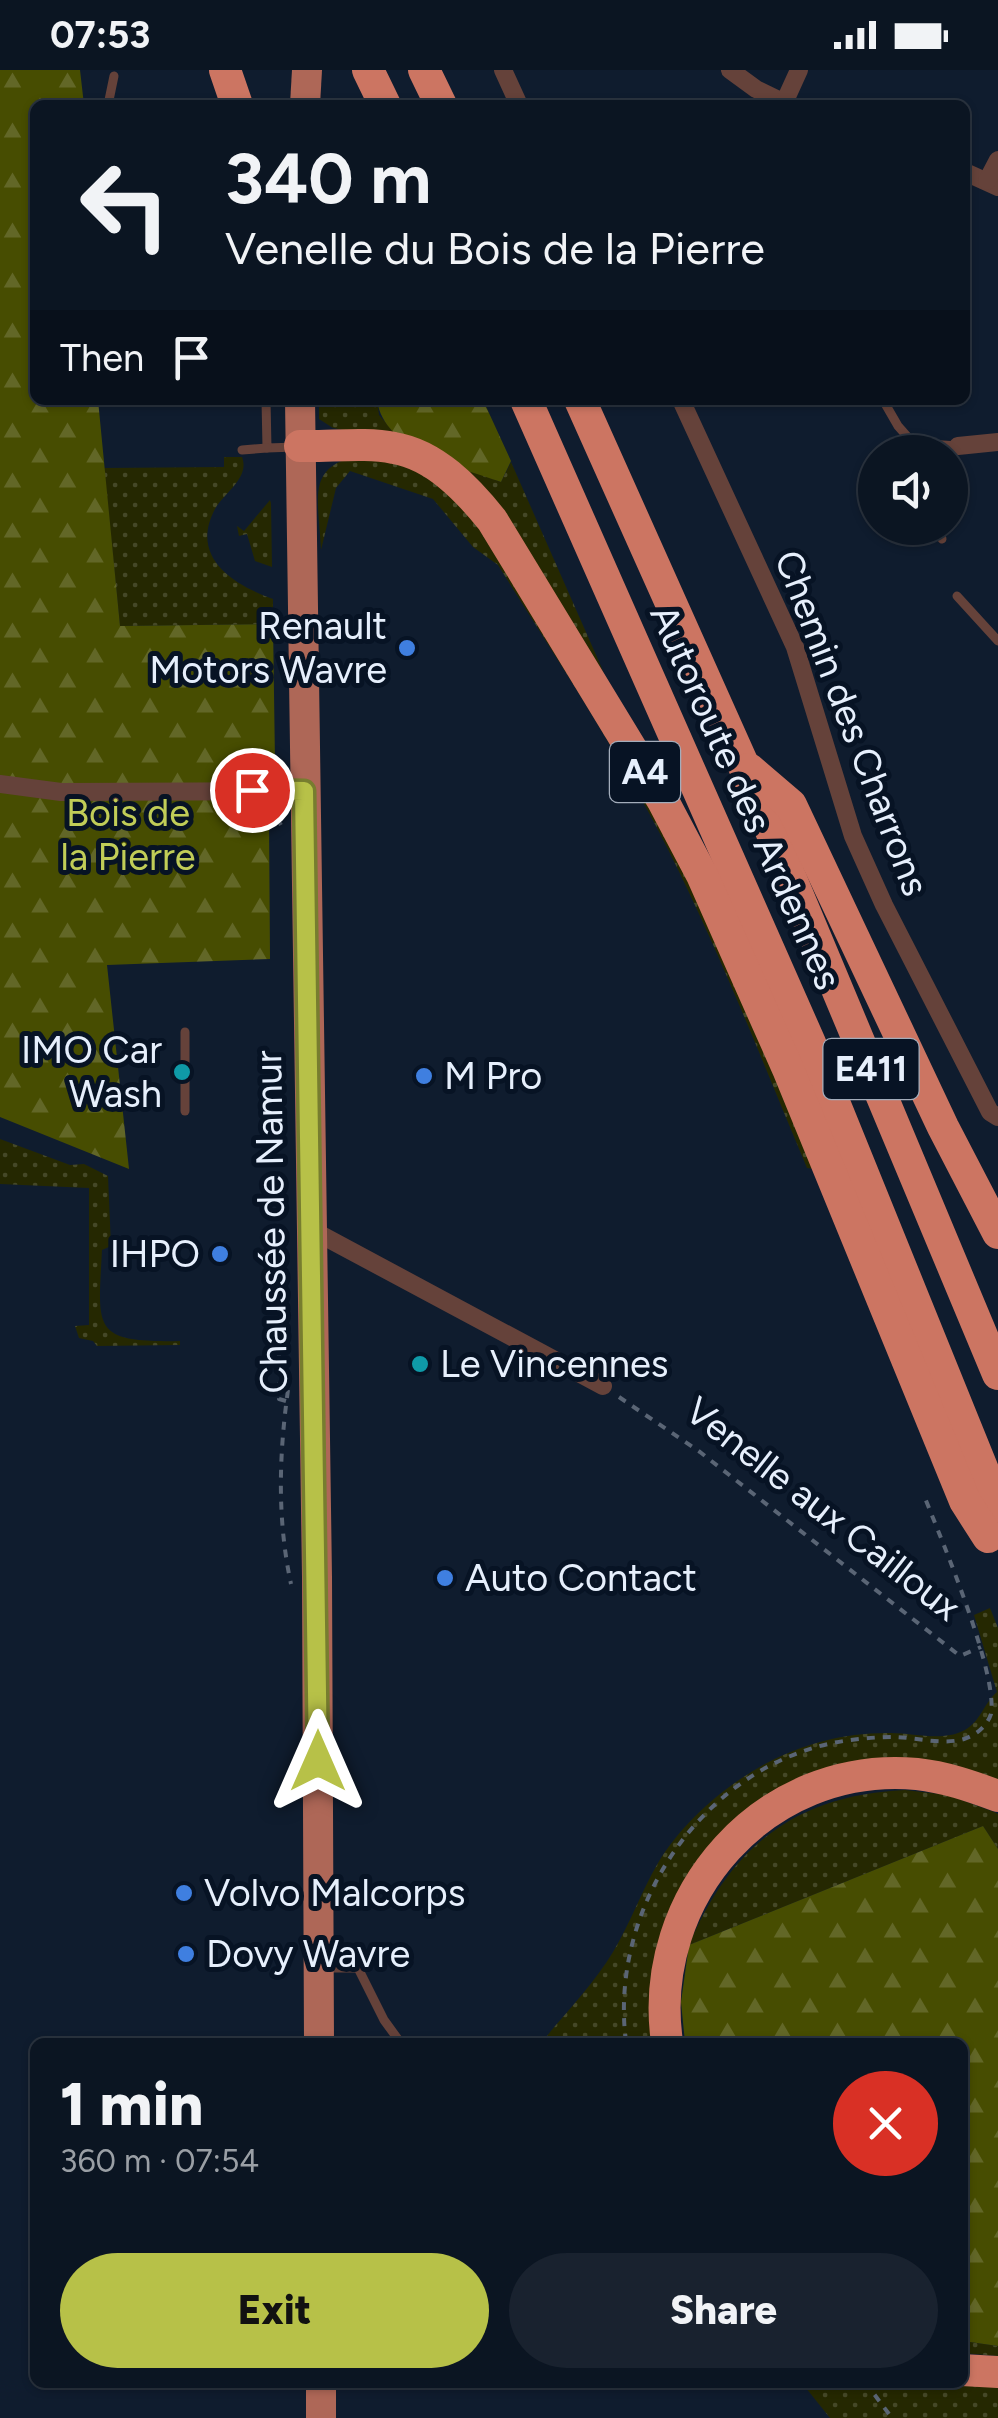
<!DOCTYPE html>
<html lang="en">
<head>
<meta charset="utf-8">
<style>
	:root { --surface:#0b1522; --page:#19222f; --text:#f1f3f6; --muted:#9a9fa5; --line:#2b3440; --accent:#b7c148 }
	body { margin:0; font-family:Figtree,sans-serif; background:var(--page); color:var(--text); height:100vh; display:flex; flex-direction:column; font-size:38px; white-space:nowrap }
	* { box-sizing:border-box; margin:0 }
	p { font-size:32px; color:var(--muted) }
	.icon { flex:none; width:55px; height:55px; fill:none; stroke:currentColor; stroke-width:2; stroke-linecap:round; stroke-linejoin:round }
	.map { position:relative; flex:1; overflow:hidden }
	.panel { position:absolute; left:30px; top:1968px; width:938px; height:350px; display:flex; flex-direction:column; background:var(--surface); border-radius:15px; box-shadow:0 2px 8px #0004,0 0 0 2px var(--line) }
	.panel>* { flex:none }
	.top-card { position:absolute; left:30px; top:30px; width:940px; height:305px; border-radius:15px; box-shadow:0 2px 8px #0004,0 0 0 2px var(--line); background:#0b1522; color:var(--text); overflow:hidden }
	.buttons { position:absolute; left:858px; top:365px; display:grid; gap:20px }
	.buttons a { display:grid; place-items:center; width:110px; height:110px; border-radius:50%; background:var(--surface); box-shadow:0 2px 8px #0004,0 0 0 2px var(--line); font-size:50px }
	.pin { position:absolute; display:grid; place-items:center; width:85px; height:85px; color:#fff; margin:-42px; border:5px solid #fff; border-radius:50%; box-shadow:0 2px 10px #0007 }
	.me { position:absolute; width:110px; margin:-55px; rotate:0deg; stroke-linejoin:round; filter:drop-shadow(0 0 8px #0008) }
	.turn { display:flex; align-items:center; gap:35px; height:210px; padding:0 30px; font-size:45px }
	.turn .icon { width:130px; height:130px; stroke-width:2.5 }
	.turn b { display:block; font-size:70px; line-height:85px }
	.then { display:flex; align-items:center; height:95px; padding:0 30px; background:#0003; gap:20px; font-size:38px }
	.round { display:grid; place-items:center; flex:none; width:105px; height:105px; border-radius:52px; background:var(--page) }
	.head { display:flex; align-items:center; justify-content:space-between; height:170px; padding:0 30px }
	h1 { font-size:60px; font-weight:800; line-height:75px }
	.primary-button { display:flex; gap:20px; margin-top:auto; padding:20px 30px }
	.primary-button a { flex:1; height:115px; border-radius:60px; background:var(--accent); color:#111; font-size:40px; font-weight:800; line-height:115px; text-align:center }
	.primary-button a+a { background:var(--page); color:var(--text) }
	.status { display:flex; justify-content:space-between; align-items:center; height:70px; padding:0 50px; background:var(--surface); direction:ltr }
	.status svg { height:28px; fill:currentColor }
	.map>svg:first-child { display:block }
	.grass { fill:url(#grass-dots) }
	.forest { fill:url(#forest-firs) }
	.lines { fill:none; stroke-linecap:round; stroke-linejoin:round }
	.path { stroke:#5a6575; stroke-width:4; stroke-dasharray:8 8; stroke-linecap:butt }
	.service { stroke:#65423a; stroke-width:9 }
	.minor { stroke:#65423a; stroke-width:18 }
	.primary { stroke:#ae6757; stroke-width:30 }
	.motorway { stroke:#cc7562; stroke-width:32 }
	.route-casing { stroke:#777d2f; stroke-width:25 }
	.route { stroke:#b7c148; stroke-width:18 }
	.shop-dot { fill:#3f7fe0; stroke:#071324; stroke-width:4 }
	.culture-dot { fill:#0f9aa8; stroke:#071324; stroke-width:4 }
	.labels { text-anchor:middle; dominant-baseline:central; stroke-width:10; stroke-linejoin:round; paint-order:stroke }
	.shield { fill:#071324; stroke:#a3adbb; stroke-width:2.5 }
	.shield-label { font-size:35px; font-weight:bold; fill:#e6effc }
	.poi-label { font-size:38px; fill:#e6effc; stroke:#071324; text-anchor:start }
	.street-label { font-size:38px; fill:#e6effc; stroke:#071324 }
	.park-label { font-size:38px; fill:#c1cd57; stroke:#071324 }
</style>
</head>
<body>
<div class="status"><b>07:53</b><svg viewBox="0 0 49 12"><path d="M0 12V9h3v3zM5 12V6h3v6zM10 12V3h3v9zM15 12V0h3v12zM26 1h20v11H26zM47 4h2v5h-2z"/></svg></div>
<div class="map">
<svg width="998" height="2348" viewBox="0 0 998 2348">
	<defs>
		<pattern id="grass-dots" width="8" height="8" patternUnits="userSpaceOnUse" patternTransform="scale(2.5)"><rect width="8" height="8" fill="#252801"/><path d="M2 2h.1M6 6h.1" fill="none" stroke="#454827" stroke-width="1.8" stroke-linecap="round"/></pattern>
		<pattern id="forest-firs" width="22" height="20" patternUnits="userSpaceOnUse" patternTransform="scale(2.5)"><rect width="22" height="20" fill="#474d01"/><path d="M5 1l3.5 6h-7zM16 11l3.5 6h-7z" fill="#626727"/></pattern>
	</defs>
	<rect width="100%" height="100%" fill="#0f1c2e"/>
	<!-- grass -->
	<g class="grass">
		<path d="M 319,330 L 377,330 L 379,345 L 402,371 L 333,358 L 319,349 Z"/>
		<path d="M 375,383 L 459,420 L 664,750 L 815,1099 L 807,1098 C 759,983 714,867 656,756 C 608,666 552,581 498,495 L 473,477 L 433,429 L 350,401 L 336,418 L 321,480 C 318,421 304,392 375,383 Z"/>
		<path d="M 224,387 L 242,387 C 250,408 225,422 215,439 C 189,488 234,515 273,529 L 273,554 L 120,556 L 104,398 L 224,397 Z"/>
		<path d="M 447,391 L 501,412 L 511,392 L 604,603 L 517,463 Z"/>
		<path d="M 270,430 L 271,433 L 272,497 L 255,491 L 247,464 L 239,466 L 237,456 L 244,461 Z"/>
		<path d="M 0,1069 L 70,1095 L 84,1094 L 108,1106 L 111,1176 L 102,1180 C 98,1259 91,1273 180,1271 L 180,1275 L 97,1276 L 93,1271 L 79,1268 L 75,1256 L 89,1255 L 89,1118 L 0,1114 Z"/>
		<path d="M 990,1538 L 998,1558 L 998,1715 L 924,1693 L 729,1760 L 654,1972 L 542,1972 C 565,1943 594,1914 613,1882 C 630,1854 641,1822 658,1793 C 682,1753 722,1718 763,1695 C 802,1674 843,1663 887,1663 C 911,1662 940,1672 963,1661 C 981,1652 983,1634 997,1622 L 974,1545 Z"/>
		<path d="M 905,1720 L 948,1725 L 994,1742 L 998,1744 L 998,1779 L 983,1756 L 689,1875 C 731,1776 796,1725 905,1720 Z"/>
		<path d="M 963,2271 L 998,2276 L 998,2286 L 963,2283 Z"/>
		<path d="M 802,2313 L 998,2313 L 998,2348 L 830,2348 Z"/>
	</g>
	<!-- forest -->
	<g class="forest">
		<path d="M 0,0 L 80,0 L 84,35 L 35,35 L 35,330 L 98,330 L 120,556 L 273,554 L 275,693 L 271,705 L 251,713 L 251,735 L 266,736 L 269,747 L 270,889 L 107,895 L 129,1099 L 0,1047 Z"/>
		<path d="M 377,330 L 483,330 L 511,391 L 501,412 C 460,397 384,381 377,330 Z"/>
		<path d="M 983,1756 L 998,1779 L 998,2276 L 963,2271 L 962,1972 L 685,1972 L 681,1932 L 689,1875 Z"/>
	</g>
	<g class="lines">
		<!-- path -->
		<g class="path">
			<path d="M 274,737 L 274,744 L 281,755"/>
			<path d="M 288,1320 C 279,1385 277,1449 291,1514"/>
			<path d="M 619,1327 L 700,1382 L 960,1586 L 981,1577"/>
			<path d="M 286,1331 L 279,1329 L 279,1268 L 290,1264"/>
			<path d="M 626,1972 C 609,1842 697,1704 828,1674 C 850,1669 874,1667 896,1667 C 918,1668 943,1675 964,1669 C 976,1665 987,1656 991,1644 C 998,1603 942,1471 925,1428"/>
			<path d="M 865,2312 L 892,2348"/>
		</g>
		<!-- service -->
		<g class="service">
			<path d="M 108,35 L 114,6"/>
			<path d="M 266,330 L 267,378 L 296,377"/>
			<path d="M 883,330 L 898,356 L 913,373 L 958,376 L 950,390"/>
			<path d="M 242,380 L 267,378"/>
			<path d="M 939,458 L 942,469"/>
			<path d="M 957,526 L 998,571"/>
			<path d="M 185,962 L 185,1041"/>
			<path d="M 326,1898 L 358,1898 L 384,1950 L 400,1972"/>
		</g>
		<!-- minor -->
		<g class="minor">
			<path d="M 503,0 L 519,35"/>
			<path d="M 730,0 L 756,19 L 789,35"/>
			<path d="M 784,33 L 799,0"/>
			<path d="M 965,102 L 998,117"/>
			<path d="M 987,111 L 998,90"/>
			<path d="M 681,330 L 795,577 L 853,766 L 884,835 L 990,1042 L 998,1047"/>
			<path d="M 958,376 L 998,372"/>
			<path d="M 0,714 L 61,722 L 304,721"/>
			<path d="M 312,1160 L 603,1316"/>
		</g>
		<!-- primary -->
		<g class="primary">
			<path d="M 305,35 L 307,0"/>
			<path d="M 300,330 L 317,1507 L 319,1972"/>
			<path d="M 321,2348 L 321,2312"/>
		</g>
		<!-- motorway -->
		<g class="motorway">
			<path d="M 225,0 L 237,35"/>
			<path d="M 368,0 L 385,35"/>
			<path d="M 424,0 L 441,35"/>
			<path d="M 526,330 L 810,973 L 998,1437"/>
			<path d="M 580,330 L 743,694 L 998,1304"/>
			<path d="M 300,376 C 330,377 365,372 394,378 C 435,385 467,419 492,450 L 663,731 L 702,805 L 788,999 L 965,1431 L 988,1467"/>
			<path d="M 749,699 L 791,735 L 943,1057 L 998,1163"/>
			<path d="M 667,1972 C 646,1826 765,1690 917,1704 C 945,1707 971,1716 998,1726"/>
			<path d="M 962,2300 L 998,2302"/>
		</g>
	</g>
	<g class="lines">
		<defs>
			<path id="route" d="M 252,720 L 304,721 L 318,1691"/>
		</defs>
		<!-- route casing -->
		<use href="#route" class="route-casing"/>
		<!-- route -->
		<use href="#route" class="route"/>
	</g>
	<!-- markers -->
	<g class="shop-dot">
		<circle cx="407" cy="578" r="10"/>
		<circle cx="424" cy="1006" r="10"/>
		<circle cx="220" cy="1184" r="10"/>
		<circle cx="445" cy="1508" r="10"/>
		<circle cx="184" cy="1823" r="10"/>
		<circle cx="186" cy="1884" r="10"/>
	</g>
	<g class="culture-dot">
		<circle cx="182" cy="1002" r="10"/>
		<circle cx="420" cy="1294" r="10"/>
	</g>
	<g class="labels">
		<!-- shield labels -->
		<g class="shield">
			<rect x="610" y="672" width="70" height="60" rx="8"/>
			<rect x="823.5" y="969" width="95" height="60" rx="8"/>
		</g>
		<g class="shield-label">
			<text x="645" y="702">A4</text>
			<text x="871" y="999">E411</text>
		</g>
		<!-- poi labels -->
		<g class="poi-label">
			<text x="387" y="556" text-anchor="end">Renault<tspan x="387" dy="44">Motors Wavre</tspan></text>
			<text x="162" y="980" text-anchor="end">IMO Car<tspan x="162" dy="44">Wash</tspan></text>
			<text x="444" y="1006">M Pro</text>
			<text x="200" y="1184" text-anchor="end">IHPO</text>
			<text x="440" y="1294">Le Vincennes</text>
			<text x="465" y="1508">Auto Contact</text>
			<text x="204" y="1823">Volvo Malcorps</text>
			<text x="206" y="1884">Dovy Wavre</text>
		</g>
		<!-- street labels -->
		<g class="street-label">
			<text transform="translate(852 653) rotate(69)">Chemin des Charrons</text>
			<text transform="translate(746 727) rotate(66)">Autoroute des Ardennes</text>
			<text transform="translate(271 1152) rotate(-91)">Chaussée de Namur</text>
			<text transform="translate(823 1439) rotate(38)">Venelle aux Cailloux</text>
		</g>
		<!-- park labels -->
		<g class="park-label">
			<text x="128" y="743">Bois de<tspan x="128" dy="44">la Pierre</tspan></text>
		</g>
	</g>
</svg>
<div class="buttons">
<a><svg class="icon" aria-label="sound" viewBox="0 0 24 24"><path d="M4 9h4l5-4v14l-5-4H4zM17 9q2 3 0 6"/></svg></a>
</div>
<div class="pin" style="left:252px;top:720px;background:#d93025"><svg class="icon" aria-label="arrive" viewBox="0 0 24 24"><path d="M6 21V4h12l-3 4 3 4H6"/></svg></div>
<svg class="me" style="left:318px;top:1691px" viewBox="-20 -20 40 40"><path d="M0-17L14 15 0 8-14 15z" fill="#b7c148" stroke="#fff" stroke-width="4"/></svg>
<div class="top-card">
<div class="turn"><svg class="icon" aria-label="left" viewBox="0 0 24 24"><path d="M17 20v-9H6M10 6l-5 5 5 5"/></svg><div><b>340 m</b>Venelle du Bois de la Pierre</div></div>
<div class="then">Then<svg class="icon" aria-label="arrive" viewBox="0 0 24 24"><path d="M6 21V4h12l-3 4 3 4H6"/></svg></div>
</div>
<section class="panel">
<div class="head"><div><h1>1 min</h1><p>360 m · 07:54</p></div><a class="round" style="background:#d93025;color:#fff"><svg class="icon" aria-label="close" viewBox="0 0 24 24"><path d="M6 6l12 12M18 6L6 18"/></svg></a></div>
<div class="primary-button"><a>Exit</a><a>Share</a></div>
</section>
</div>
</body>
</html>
